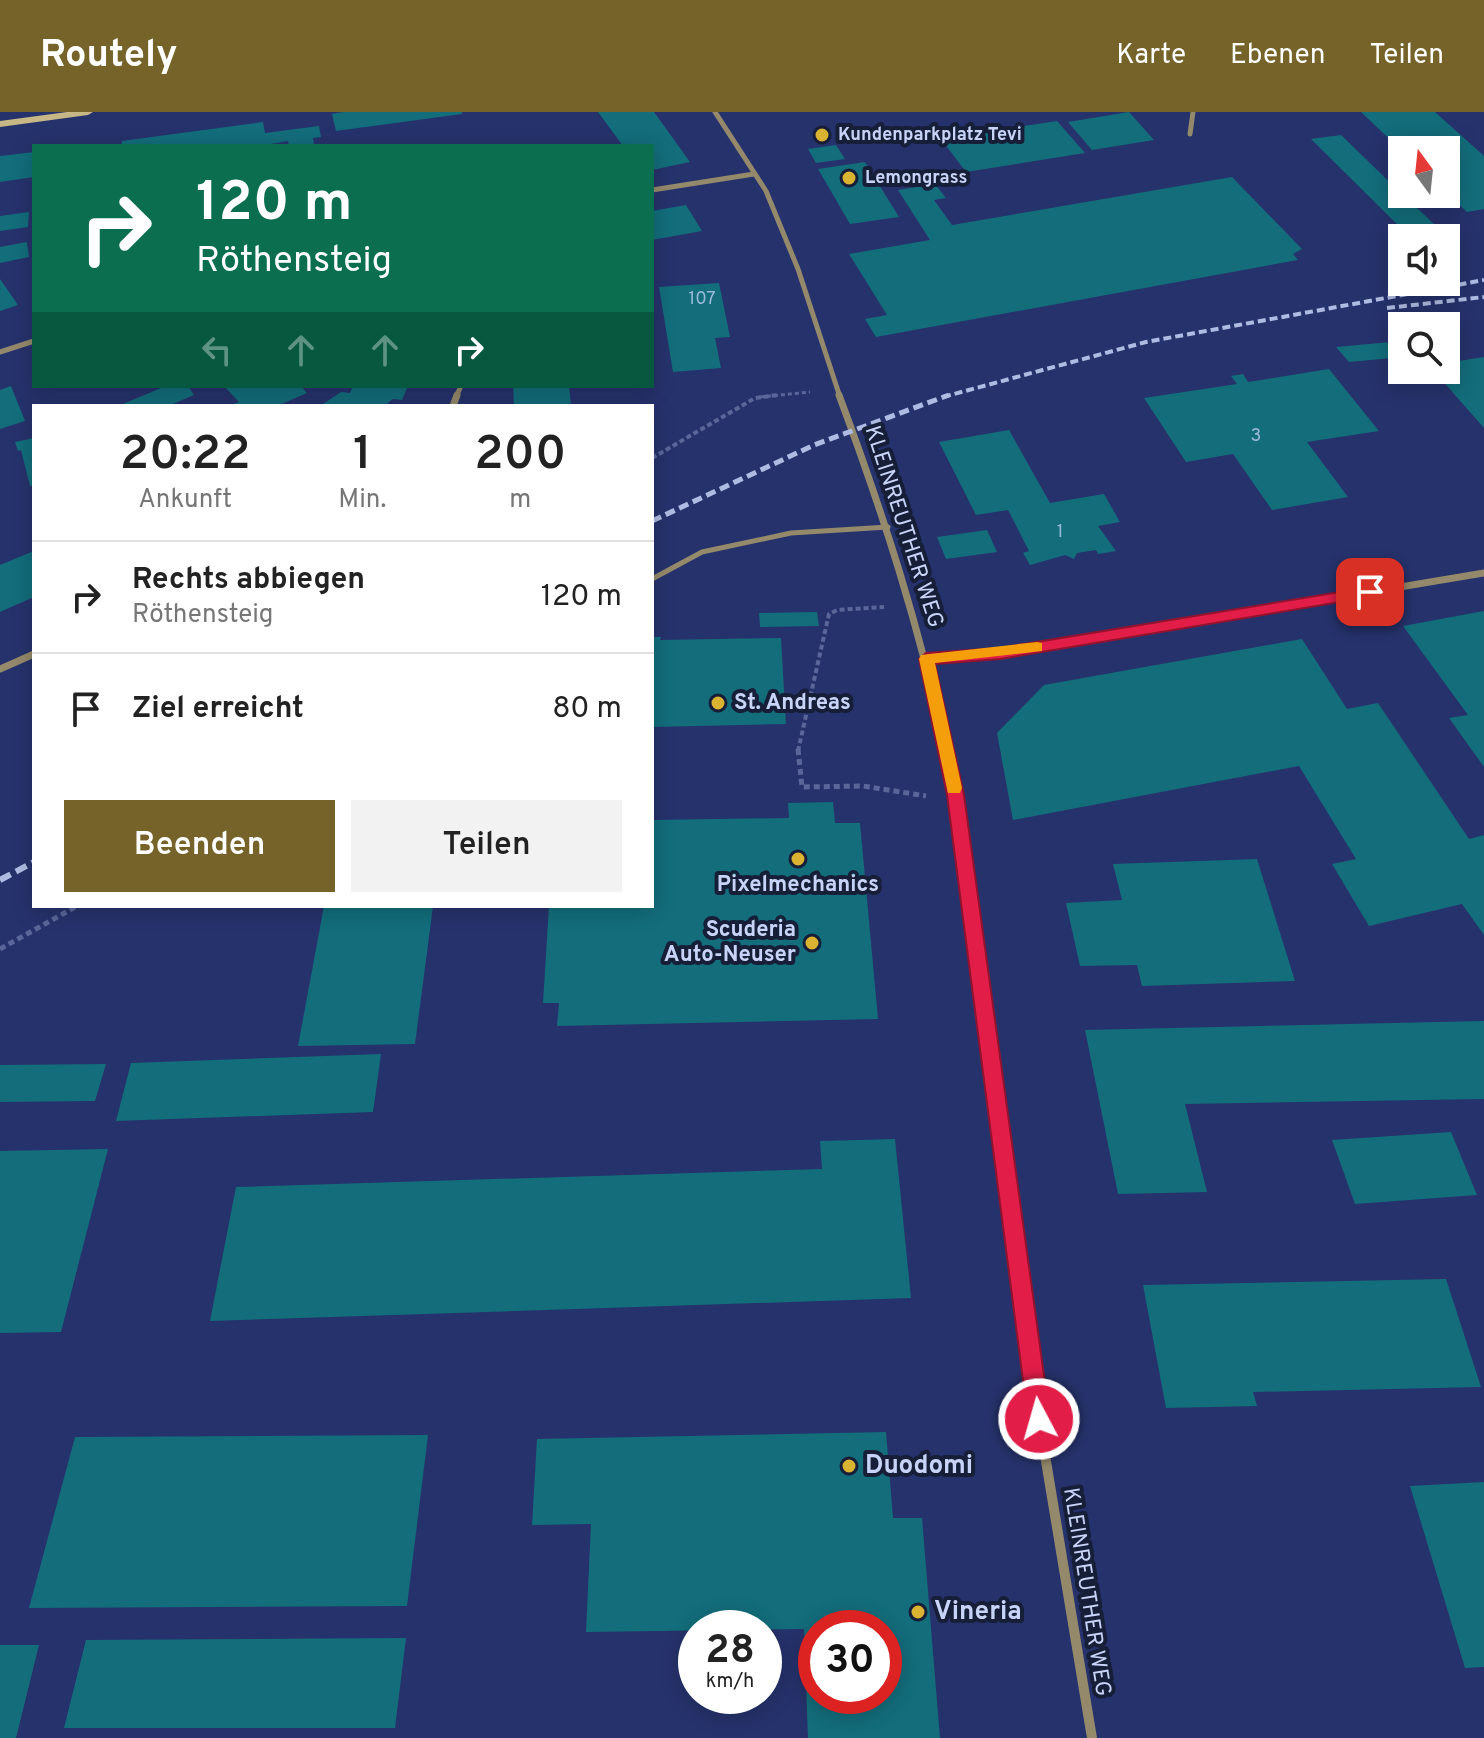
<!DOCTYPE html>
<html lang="de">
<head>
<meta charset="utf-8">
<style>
	:root { --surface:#fff; --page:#f2f2f2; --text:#222; --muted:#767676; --line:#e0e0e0; --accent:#75632a }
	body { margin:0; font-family:Overpass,sans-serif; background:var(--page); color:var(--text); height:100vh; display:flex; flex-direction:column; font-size:30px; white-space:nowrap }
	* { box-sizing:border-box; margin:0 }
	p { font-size:26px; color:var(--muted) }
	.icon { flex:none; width:44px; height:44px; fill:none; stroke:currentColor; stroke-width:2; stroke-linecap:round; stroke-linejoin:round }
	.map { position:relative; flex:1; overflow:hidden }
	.details { position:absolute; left:32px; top:292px; width:622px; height:504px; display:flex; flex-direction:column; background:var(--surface); border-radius:0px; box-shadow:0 4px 20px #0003 }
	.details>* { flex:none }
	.hud { position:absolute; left:32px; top:32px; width:622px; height:244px; border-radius:0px; box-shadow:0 4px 20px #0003; background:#0b6e4f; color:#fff; overflow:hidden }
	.needle { width:52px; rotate:345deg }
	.buttons { position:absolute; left:1388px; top:24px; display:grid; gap:16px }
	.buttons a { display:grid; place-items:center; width:72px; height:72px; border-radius:0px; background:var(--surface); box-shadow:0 4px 20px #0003; font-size:40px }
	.speed { position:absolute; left:678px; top:1498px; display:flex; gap:16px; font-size:40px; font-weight:700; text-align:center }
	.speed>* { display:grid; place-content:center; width:104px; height:104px; border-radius:50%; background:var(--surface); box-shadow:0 4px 20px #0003; line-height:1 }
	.speed small { font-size:20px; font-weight:400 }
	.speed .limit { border:12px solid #d22; background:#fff; color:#111 }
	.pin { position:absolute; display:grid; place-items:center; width:68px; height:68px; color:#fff; margin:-34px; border-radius:16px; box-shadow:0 4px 12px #0006 }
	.me { position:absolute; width:88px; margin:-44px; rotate:354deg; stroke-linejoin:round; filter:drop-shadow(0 0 6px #0008) }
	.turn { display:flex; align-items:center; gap:28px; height:168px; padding:0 32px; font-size:36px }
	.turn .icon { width:104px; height:104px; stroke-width:2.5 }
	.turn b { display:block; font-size:56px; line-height:68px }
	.lanes { display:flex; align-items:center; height:76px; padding:0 32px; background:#0003; justify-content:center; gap:40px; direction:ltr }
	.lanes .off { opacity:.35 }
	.eta { display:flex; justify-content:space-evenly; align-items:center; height:136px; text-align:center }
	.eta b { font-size:48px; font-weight:600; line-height:56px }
	.action { display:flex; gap:16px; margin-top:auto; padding:16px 32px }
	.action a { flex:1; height:92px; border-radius:0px; background:var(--accent); color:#fff; font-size:32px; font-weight:600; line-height:92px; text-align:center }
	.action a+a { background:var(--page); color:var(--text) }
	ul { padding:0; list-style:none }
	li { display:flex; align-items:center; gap:24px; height:112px; padding:0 32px; border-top:2px solid var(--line) }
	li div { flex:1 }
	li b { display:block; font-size:30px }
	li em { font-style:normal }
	header { display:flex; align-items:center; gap:48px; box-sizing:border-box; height:112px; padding:0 40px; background:var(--accent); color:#fff }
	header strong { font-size:38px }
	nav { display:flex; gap:44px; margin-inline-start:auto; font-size:28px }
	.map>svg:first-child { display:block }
	.building { fill:#136d7b; fill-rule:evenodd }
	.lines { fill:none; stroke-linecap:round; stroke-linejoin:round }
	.path-far2 { stroke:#5a6699; stroke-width:3; stroke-dasharray:4 3; stroke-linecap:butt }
	.path-far1 { stroke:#5a6699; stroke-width:4; stroke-dasharray:5 3; stroke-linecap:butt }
	.path { stroke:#5a6699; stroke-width:5; stroke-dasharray:6 4; stroke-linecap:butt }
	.lane { stroke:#94896b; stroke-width:5 }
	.street-far3 { stroke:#94896b; stroke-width:5 }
	.street-far2 { stroke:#94896b; stroke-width:7 }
	.street-far1 { stroke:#94896b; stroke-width:8 }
	.street { stroke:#94896b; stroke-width:10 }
	.secondary { fill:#c8b786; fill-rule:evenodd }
	.rail-far2 { stroke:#afbbe2; stroke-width:4; stroke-dasharray:8 4; stroke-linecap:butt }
	.rail-far1 { stroke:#afbbe2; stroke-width:5; stroke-dasharray:10 5; stroke-linecap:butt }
	.rail { stroke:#afbbe2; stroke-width:6; stroke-dasharray:12 6; stroke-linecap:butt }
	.route { fill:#e11d48; stroke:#92132f; stroke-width:2 }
	.slow { fill:#f59e0b }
	.poi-dot { fill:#dab333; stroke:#171e37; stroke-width:3 }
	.labels { text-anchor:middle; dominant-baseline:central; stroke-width:8; stroke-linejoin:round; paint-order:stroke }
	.far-poi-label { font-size:18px; font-weight:bold; fill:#c8d4f7; stroke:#171e37; text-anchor:start }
	.number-label { font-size:18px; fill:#9bbad8 }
	.street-label { font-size:22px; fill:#c8d4f7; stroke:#171e37 }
	.poi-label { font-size:22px; font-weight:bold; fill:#c8d4f7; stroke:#171e37; text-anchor:start }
	.near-poi-label { font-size:26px; font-weight:bold; fill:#c8d4f7; stroke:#171e37; text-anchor:start }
</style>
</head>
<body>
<header>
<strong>Routely</strong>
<nav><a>Karte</a><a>Ebenen</a><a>Teilen</a></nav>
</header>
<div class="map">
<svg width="1484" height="1626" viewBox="0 0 1484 1626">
	<rect width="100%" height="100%" fill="#26326c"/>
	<!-- building -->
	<g class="building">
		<path d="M 343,0 L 462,0 L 462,2 L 336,19 L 332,2 Z"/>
		<path d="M 598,0 L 654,0 L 690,50 L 652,58 L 652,34 L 623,34 Z"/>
		<path d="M 1129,0 L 1154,28 L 1092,38 L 1068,10 Z"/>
		<path d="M 1361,0 L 1435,0 L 1484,44 L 1484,97 L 1467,100 L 1446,80 L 1446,38 L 1401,38 Z"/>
		<path d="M 1057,9 L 1085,41 L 966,60 L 941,27 Z"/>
		<path d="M 263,10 L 265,21 L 319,14 L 321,25 L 313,26 L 314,34 L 289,34 L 288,29 L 260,34 L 122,34 L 122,29 Z"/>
		<path d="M 1341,23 L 1402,82 L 1449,126 L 1411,126 L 1311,27 Z"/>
		<path d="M 836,33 L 845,47 L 816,51 L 808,37 Z"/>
		<path d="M 34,40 L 34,65 L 0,70 L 0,44 Z"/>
		<path d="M 865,50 L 899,105 L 850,112 L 818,57 Z"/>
		<path d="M 1232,65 L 1302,137 L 1293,142 L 1298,148 L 876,225 L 865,207 L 887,203 L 849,142 L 930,128 L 898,78 L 935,72 L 946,86 L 934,88 L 952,113 Z"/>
		<path d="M 686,93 L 702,119 L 652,128 L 652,99 Z"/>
		<path d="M 29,100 L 28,115 L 0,119 L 0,104 Z"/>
		<path d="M 27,130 L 29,145 L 0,151 L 0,135 Z"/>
		<path d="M 0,167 L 18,193 L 0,199 Z"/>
		<path d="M 719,171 L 730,225 L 715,226 L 721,256 L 673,260 L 659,175 Z"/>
		<path d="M 1402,229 L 1402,245 L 1349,250 L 1336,235 Z"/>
		<path d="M 1484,245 L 1484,316 L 1433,258 L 1446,258 L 1446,251 Z"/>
		<path d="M 1329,257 L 1379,319 L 1307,330 L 1348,385 L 1272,398 L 1233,342 L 1186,350 L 1144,286 L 1237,272 L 1231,264 L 1243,262 L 1248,270 Z"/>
		<path d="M 11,274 L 25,309 L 0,317 L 0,278 Z"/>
		<path d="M 166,274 L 188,274 L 194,283 L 168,294 L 118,294 Z"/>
		<path d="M 224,274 L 301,274 L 307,281 L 277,294 L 229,294 L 239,290 Z"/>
		<path d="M 353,274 L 408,274 L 402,288 L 393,287 L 384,294 L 320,294 L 341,280 L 350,281 Z"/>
		<path d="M 513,274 L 569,274 L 571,294 L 514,294 Z"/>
		<path d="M 1009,318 L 1050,391 L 1104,382 L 1120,410 L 1098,414 L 1116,439 L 1098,442 L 1096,438 L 1077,441 L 1074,447 L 1065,443 L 1030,453 L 1023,441 L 1029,439 L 1008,398 L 976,403 L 939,330 Z"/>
		<path d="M 34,326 L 34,373 L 30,374 L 21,338 L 18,339 L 15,330 Z"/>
		<path d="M 987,418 L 997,440 L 946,447 L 937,425 Z"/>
		<path d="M 34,439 L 34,485 L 0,500 L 0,453 Z"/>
		<path d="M 1484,499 L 1484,655 L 1449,606 L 1468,603 L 1403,514 Z"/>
		<path d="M 817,500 L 819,514 L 760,515 L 759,501 Z"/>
		<path d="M 652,525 L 661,525 L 660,528 L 781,526 L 786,612 L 652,615 Z"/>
		<path d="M 1302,527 L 1347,597 L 1378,591 L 1469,727 L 1484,723 L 1484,823 L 1462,792 L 1369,814 L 1332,752 L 1356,747 L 1299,654 L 1013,708 L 997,621 L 1044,573 Z"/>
		<path d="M 833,690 L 835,711 L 860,711 L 878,907 L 557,914 L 559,891 L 543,891 L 549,794 L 652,794 L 652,708 L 789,706 L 788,691 Z"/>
		<path d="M 1257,747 L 1295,869 L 1142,874 L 1137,853 L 1080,854 L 1066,791 L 1122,788 L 1113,752 Z"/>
		<path d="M 324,794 L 433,794 L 415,932 L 298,934 Z"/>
		<path d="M 1484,909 L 1484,987 L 1185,992 L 1207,1080 L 1118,1082 L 1085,918 Z"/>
		<path d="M 381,942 L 373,1000 L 116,1009 L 131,951 Z"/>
		<path d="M 106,952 L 95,989 L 0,990 L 0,953 Z"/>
		<path d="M 1451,1020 L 1477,1083 L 1355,1092 L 1332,1028 Z"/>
		<path d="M 895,1027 L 911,1186 L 210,1209 L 236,1075 L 822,1057 L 820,1029 Z"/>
		<path d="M 108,1037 L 61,1220 L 0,1221 L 0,1039 Z"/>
		<path d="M 1446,1167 L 1481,1275 L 1253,1280 L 1257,1294 L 1166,1296 L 1143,1173 Z"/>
		<path d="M 886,1320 L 893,1406 L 922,1406 L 940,1626 L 808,1626 L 804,1517 L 586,1520 L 591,1412 L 532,1413 L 537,1327 ZM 816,1516 L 884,1516 L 884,1584 L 816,1584 Z"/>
		<path d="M 428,1323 L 407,1494 L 29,1496 L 75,1325 Z"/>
		<path d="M 1484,1370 L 1484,1555 L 1465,1556 L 1410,1374 Z"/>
		<path d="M 406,1526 L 395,1616 L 64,1616 L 86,1528 Z"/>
		<path d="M 0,1533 L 39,1533 L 16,1626 L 0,1626 Z"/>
	</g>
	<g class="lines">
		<!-- path-far2 -->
		<path class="path-far2" d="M 760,285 L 810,280"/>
		<!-- path-far1 -->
		<g class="path-far1">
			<path d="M 652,346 L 755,286 L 778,283"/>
			<path d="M 798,639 L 829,502 L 837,498 L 884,495"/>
		</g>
		<!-- path -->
		<g class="path">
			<path d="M 798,637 L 802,675 L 863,674 L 926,684"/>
			<path d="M 0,837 L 77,794"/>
		</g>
		<!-- lane -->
		<path class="lane" d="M 652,467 L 702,440 L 791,421 L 888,415"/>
		<!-- street-far3 -->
		<g class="street-far3">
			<path d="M 715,0 L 766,79 L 798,157 L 840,285"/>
			<path d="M 1190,22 L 1193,0"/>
			<path d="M 652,78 L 754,62"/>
			<path d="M 0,240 L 34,229"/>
			<path d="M 456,285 L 461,274"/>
		</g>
		<!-- street-far2 -->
		<g class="street-far2">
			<path d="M 839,283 C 884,404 919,513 946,639"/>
			<path d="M 453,294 L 457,283"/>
			<path d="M 926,547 L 1000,542 L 1484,461"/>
			<path d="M 0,557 L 34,542"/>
		</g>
		<!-- street-far1 -->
		<path class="street-far1" d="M 945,637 L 955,683 L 1008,1079"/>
		<!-- street -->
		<path class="street" d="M 1008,1077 L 1039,1307 L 1092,1626"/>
		<!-- secondary -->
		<path class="secondary" d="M 67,0 L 93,0 L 88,3 L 0,15 L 0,9 Z"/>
		<!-- rail-far2 -->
		<g class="rail-far2">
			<path d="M 1387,196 L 1484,185"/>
			<path d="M 943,285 L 1146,230 L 1484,168"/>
		</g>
		<!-- rail-far1 -->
		<path class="rail-far1" d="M 652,409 L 814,333 L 949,283"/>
		<!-- rail -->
		<path class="rail" d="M 0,768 L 34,750"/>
	</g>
	<!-- route -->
	<path class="route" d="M 1370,475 L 1376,477 L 1376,484 L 1000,547 L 935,552 L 964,683 L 1050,1307 L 1047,1315 L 1039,1319 L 1031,1315 L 1028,1307 L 947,683 L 919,547 L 926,541 L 1000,536 Z"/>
	<!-- slow -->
	<path class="slow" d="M 1037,530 L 1042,531 L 1042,539 L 935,551 L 962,676 L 960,681 L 948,681 L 919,547 L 921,543 Z"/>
	<!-- markers -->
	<g class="poi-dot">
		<circle cx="822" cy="23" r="8"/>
		<circle cx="849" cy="66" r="8"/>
		<circle cx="718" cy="591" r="8"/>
		<circle cx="798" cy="747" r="8"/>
		<circle cx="812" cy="831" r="8"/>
		<circle cx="849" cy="1354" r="8"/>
		<circle cx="918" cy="1500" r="8"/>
	</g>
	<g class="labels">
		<!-- far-poi labels -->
		<g class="far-poi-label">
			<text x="838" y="23">Kundenparkplatz Tevi</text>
			<text x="865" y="66">Lemongrass</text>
		</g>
		<!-- number labels -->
		<g class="number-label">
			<text x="702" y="187">107</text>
			<text x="1256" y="324">3</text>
			<text x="1060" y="420">1</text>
		</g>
		<!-- street labels -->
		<g class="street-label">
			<text transform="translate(903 415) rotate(72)">KLEINREUTHER WEG</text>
			<text transform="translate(1086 1480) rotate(81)">KLEINREUTHER WEG</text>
		</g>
		<!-- poi labels -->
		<g class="poi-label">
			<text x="734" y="591">St. Andreas</text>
			<text x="798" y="773" text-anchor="middle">Pixelmechanics</text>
			<text x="796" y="818" text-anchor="end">Scuderia<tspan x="796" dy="25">Auto-Neuser</tspan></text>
		</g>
		<!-- near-poi labels -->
		<g class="near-poi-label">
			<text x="865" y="1354">Duodomi</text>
			<text x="934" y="1500">Vineria</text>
		</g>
	</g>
</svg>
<div class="buttons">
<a><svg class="needle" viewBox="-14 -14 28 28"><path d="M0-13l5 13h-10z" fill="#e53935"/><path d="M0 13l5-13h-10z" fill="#767676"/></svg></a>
<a><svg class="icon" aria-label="sound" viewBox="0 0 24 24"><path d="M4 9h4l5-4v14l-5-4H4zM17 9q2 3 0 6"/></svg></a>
<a><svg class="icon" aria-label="search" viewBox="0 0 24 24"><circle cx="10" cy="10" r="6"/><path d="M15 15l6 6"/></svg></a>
</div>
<div class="speed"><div>28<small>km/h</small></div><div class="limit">30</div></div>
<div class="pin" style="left:1370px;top:480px;background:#d93025"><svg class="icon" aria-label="arrive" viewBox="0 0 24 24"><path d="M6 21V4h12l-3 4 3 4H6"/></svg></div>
<svg class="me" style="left:1039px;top:1307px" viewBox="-20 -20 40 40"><circle r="17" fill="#e11d48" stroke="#fff" stroke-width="3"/><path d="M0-11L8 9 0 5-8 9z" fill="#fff"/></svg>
<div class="hud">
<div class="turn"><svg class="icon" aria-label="right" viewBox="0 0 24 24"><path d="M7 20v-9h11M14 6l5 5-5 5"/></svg><div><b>120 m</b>Röthensteig</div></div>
<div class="lanes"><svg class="icon off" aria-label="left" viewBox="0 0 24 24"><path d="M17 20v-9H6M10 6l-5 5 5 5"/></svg><svg class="icon off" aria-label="ahead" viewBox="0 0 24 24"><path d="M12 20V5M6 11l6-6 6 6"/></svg><svg class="icon off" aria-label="ahead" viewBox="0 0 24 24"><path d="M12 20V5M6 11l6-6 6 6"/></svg><svg class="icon" aria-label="right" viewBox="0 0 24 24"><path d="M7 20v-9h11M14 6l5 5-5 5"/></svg></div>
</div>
<section class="details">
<div class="eta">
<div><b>20:22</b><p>Ankunft</p></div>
<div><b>1</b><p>Min.</p></div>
<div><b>200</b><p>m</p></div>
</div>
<ul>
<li><svg class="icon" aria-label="right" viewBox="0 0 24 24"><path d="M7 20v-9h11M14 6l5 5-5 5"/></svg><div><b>Rechts abbiegen</b><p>Röthensteig</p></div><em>120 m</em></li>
<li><svg class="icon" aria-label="arrive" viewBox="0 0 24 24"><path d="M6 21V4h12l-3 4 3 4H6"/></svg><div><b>Ziel erreicht</b></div><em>80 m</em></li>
</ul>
<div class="action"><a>Beenden</a><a>Teilen</a></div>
</section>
</div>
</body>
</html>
